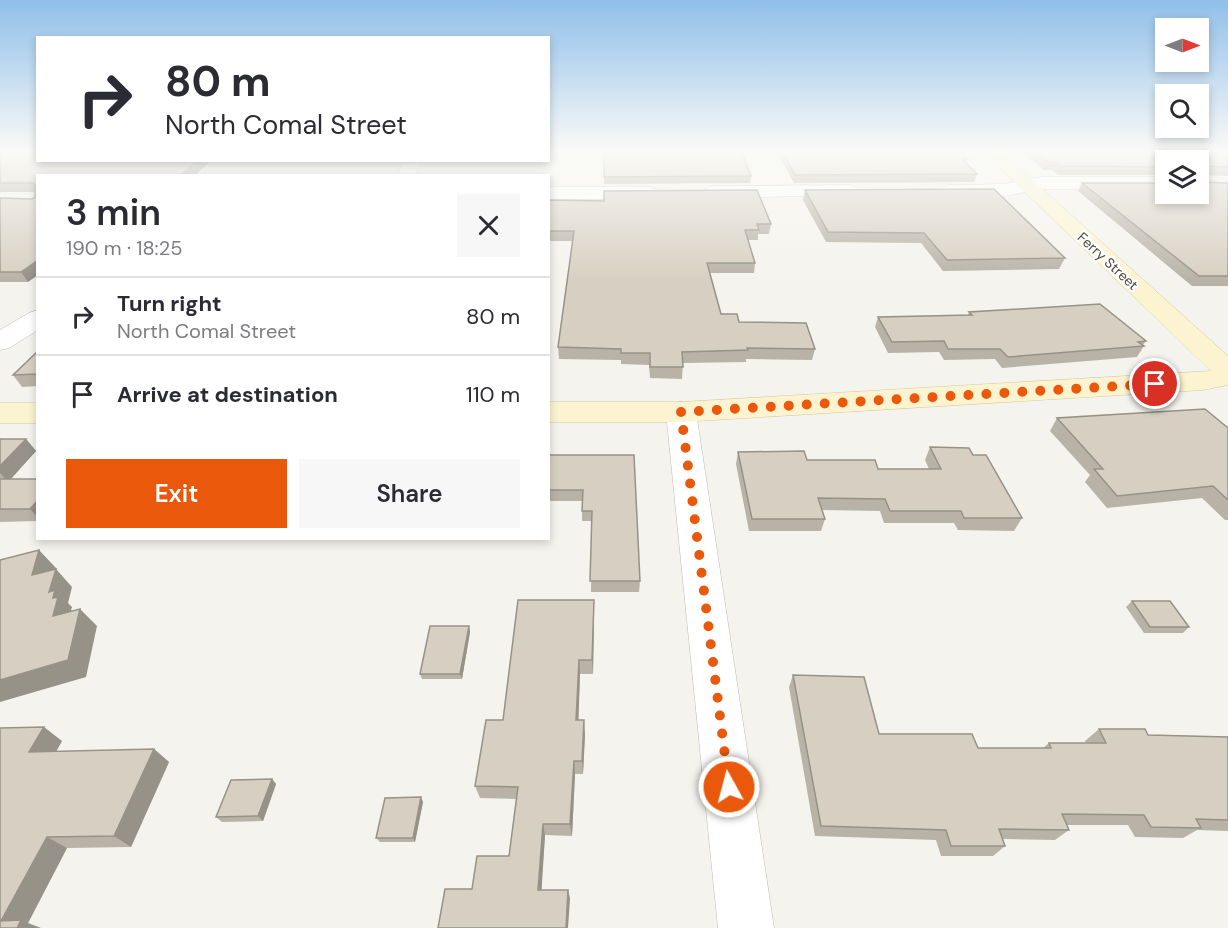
<!DOCTYPE html>
<html lang="en">
<head>
<meta charset="utf-8">
<style>
	:root { --surface:#fff; --page:#f7f7f7; --text:#2b2b33; --muted:#7c7c81; --line:#e1e1e2; --accent:#ea580c }
	body { margin:0; font-family:"DM Sans",sans-serif; background:var(--page); color:var(--text); height:100vh; display:flex; flex-direction:column; font-size:22px; white-space:nowrap }
	* { box-sizing:border-box; margin:0 }
	p { font-size:20px; color:var(--muted) }
	.icon { flex:none; width:33px; height:33px; fill:none; stroke:currentColor; stroke-width:2; stroke-linecap:round; stroke-linejoin:round }
	.map { position:relative; flex:1; overflow:hidden }
	.details { position:absolute; left:36px; top:174px; width:514px; height:366px; display:flex; flex-direction:column; background:var(--surface); border-radius:0px; box-shadow:0 3px 9px #0003 }
	.details>* { flex:none }
	.banner { position:absolute; left:36px; top:36px; width:514px; height:126px; border-radius:0px; box-shadow:0 3px 9px #0003; background:#fff; color:var(--text); overflow:hidden }
	.needle { width:39px; rotate:90deg }
	.fabs { position:absolute; left:1155px; top:18px; display:grid; gap:12px }
	.fabs a { display:grid; place-items:center; width:54px; height:54px; border-radius:0px; background:var(--surface); box-shadow:0 3px 9px #0003; font-size:30px }
	.pin { position:absolute; display:grid; place-items:center; width:51px; height:51px; color:#fff; margin:-26px; border:3px solid #fff; border-radius:50%; box-shadow:0 2px 6px #0007 }
	.me { position:absolute; width:66px; margin:-33px; rotate:353deg; stroke-linejoin:round; filter:drop-shadow(0 0 4px #0008) }
	.turn { display:flex; align-items:center; gap:21px; height:126px; padding:0 30px; font-size:27px }
	.turn .icon { width:78px; height:78px; stroke-width:2.5 }
	.turn b { display:block; font-size:42px; line-height:51px }
	.round { display:grid; place-items:center; flex:none; width:63px; height:63px; border-radius:0px; background:var(--page) }
	.head { display:flex; align-items:center; justify-content:space-between; height:102px; padding:0 30px }
	h1 { font-size:36px; font-weight:600; line-height:45px }
	.action { display:flex; gap:12px; margin-top:auto; padding:12px 30px }
	.action a { flex:1; height:69px; border-radius:0px; background:var(--accent); color:#fff; font-size:24px; font-weight:600; line-height:69px; text-align:center }
	.action a+a { background:var(--page); color:var(--text) }
	ul { padding:0; list-style:none }
	li { display:flex; align-items:center; gap:18px; height:78px; padding:0 30px; border-top:2px solid var(--line) }
	li div { flex:1 }
	li b { display:block; font-size:22px }
	li em { font-style:normal }
	.map>svg:first-child { display:block }
	.lines { fill:none; stroke-linecap:round; stroke-linejoin:round }
	.street-casing { stroke:#c1bbaf; stroke-width:1 }
	.secondary-casing { stroke:#d2c89f; stroke-width:1 }
	.street { fill:#fff; fill-rule:evenodd }
	.secondary { fill:#fcf4d0; fill-rule:evenodd }
	.wall { fill:#b9b3a7 }
	.shaded-wall { fill:#969288 }
	.building { fill:#d7d0c2; stroke:#969288; stroke-width:1.5 }
	.route { stroke:#ea580c; stroke-width:10; stroke-dasharray:0 18 }
	.labels { text-anchor:middle; dominant-baseline:central; stroke-width:4.5; stroke-linejoin:round; paint-order:stroke }
	.far-street-label { font-size:14px; fill:#4a453a; stroke:#fff }
</style>
</head>
<body>
<div class="map">
<svg width="1228" height="928" viewBox="0 0 1228 928">
	<rect width="100%" height="100%" fill="#f5f3ed"/>
	<g class="lines">
		<defs>
			<g id="street">
				<path d="M 404,160 L 422,160 L 415,176 L 397,176 Z"/>
				<path d="M 1041,177 L 1166,177 L 1166,189 L 1041,189 L 1005,196 L 950,197 L 943,195 L 940,191 L 943,187 L 950,185 L 1005,184 Z"/>
				<path d="M 850,185 L 857,187 L 860,191 L 857,195 L 713,198 L 706,196 L 703,192 L 706,188 L 713,186 Z"/>
				<path d="M 549,187 L 649,187 L 656,189 L 659,193 L 656,197 L 649,199 L 549,199 Z"/>
				<path d="M 38,310 L 38,330 L 9,348 L 0,350 L 0,330 L 29,313 Z"/>
				<path d="M 681,402 L 692,405 L 696,412 L 774,928 L 718,928 L 666,412 L 670,405 Z"/>
			</g>
			<g id="secondary">
				<path d="M 981,150 L 999,150 L 1228,356 L 1228,385 L 1203,390 L 681,422 L 549,422 L 549,402 L 681,402 L 1211,371 Z"/>
				<rect x="0" y="403" width="38" height="20"/>
			</g>
		</defs>
		<!-- street casing -->
		<use href="#street" class="street-casing"/>
		<!-- secondary casing -->
		<use href="#secondary" class="secondary-casing"/>
		<!-- street -->
		<use href="#street" class="street"/>
		<!-- secondary -->
		<use href="#secondary" class="secondary"/>
	</g>
	<!-- wall -->
	<g class="wall">
		<path d="M 604,150 L 751,176 L 750,183 L 604,184 Z"/>
		<path d="M 776,150 L 958,150 L 968,159 L 966,164 L 977,174 L 974,182 L 794,183 Z"/>
		<path d="M 1020,150 L 1228,150 L 1228,176 L 1201,175 L 1202,182 L 1228,183 L 1228,286 L 1192,286 L 1078,191 L 1082,183 L 1198,194 L 1166,160 L 1166,175 L 1058,175 L 1052,170 L 1044,170 Z"/>
		<path d="M 0,153 L 21,153 L 38,160 L 212,160 L 194,176 L 38,176 L 28,282 L 0,282 L 0,198 L 32,199 L 35,197 L 35,192 L 0,192 Z"/>
		<path d="M 805,190 L 1065,258 L 1059,269 L 943,271 L 921,243 L 826,242 L 803,200 Z"/>
		<path d="M 549,200 L 604,201 L 771,224 L 769,234 L 758,234 L 758,240 L 748,240 L 755,263 L 754,273 L 710,273 L 721,314 L 739,322 L 815,349 L 812,360 L 746,359 L 746,362 L 683,363 L 682,379 L 650,378 L 649,365 L 621,364 L 621,360 L 559,359 L 558,347 L 573,241 L 549,241 Z"/>
		<path d="M 969,312 L 1146,341 L 1143,345 L 1144,346 L 1137,357 L 1002,368 L 995,359 L 944,360 L 939,352 L 888,353 L 875,327 L 878,317 L 968,315 Z"/>
		<path d="M 38,351 L 38,386 L 22,387 L 13,375 Z"/>
		<path d="M 1057,418 L 1228,428 L 1228,520 L 1225,520 L 1202,498 L 1107,508 L 1085,482 L 1090,475 L 1050,431 Z"/>
		<path d="M 0,439 L 26,439 L 36,451 L 11,479 L 38,479 L 38,521 L 0,522 Z"/>
		<path d="M 930,447 L 973,455 L 1022,518 L 1014,531 L 958,530 L 954,523 L 884,523 L 880,511 L 822,510 L 825,519 L 821,531 L 749,531 L 736,464 L 738,452 L 878,469 L 929,469 L 925,460 Z"/>
		<path d="M 549,454 L 549,455 L 634,455 L 640,581 L 639,592 L 591,592 L 592,521 L 582,521 L 582,501 L 549,501 Z"/>
		<path d="M 1132,601 L 1189,627 L 1183,633 L 1144,633 L 1126,607 Z"/>
		<path d="M 594,614 L 593,674 L 580,674 L 578,720 L 585,734 L 583,774 L 575,774 L 572,836 L 545,835 L 541,890 L 568,890 L 570,899 L 472,889 L 509,856 L 516,799 L 480,798 L 475,786 L 503,720 Z"/>
		<path d="M 469,626 L 470,632 L 462,679 L 422,679 L 420,674 Z"/>
		<path d="M 793,675 L 879,734 L 978,748 L 1043,748 L 1049,743 L 1086,743 L 1085,741 L 1099,729 L 1148,735 L 1228,737 L 1228,831 L 1197,830 L 1183,838 L 1135,837 L 1128,825 L 1067,825 L 1069,830 L 1055,840 L 1003,839 L 1005,846 L 993,856 L 941,856 L 936,840 L 815,836 L 789,687 Z"/>
		<path d="M 0,728 L 62,741 L 56,752 L 154,749 L 169,762 L 131,847 L 67,848 L 28,923 L 0,928 Z"/>
		<path d="M 272,779 L 276,784 L 263,821 L 222,822 L 216,817 Z"/>
		<path d="M 423,802 L 415,842 L 380,842 L 376,838 Z"/>
	</g>
	<!-- shaded-wall -->
	<g class="shaded-wall">
		<path d="M 198,160 L 212,160 L 194,176 L 180,176 Z"/>
		<path d="M 38,260 L 38,275 L 28,282 L 21,272 Z"/>
		<path d="M 26,439 L 36,451 L 8,482 L 0,473 L 0,466 Z"/>
		<path d="M 38,500 L 38,518 L 30,509 Z"/>
		<path d="M 39,550 L 56,568 L 51,586 L 56,569 L 72,587 L 68,603 L 72,607 L 71,610 L 75,614 L 53,616 L 32,575 Z"/>
		<path d="M 594,600 L 594,614 L 593,674 L 592,660 Z"/>
		<path d="M 80,609 L 97,626 L 86,677 L 0,702 L 0,680 Z"/>
		<path d="M 469,626 L 470,632 L 462,679 L 460,674 Z"/>
		<path d="M 579,660 L 580,674 L 578,734 L 576,720 Z"/>
		<path d="M 584,720 L 585,734 L 583,774 L 582,761 Z"/>
		<path d="M 44,727 L 62,741 L 48,765 L 29,752 Z"/>
		<path d="M 154,749 L 169,762 L 131,847 L 114,836 Z"/>
		<path d="M 574,761 L 575,774 L 572,836 L 570,824 Z"/>
		<path d="M 272,779 L 276,784 L 263,821 L 258,816 Z"/>
		<path d="M 421,797 L 423,802 L 415,842 L 413,838 Z"/>
		<path d="M 543,824 L 545,835 L 541,899 L 538,890 Z"/>
		<path d="M 47,837 L 67,848 L 28,923 L 41,928 L 17,928 L 1,921 Z"/>
		<path d="M 568,890 L 570,899 L 568,928 L 566,928 Z"/>
	</g>
	<!-- building -->
	<g class="building">
		<path d="M 28,150 L 38,150 L 38,160 L 198,160 L 180,176 L 38,176 L 38,260 L 21,272 L 0,272 L 0,198 L 32,199 L 35,197 L 35,185 L 33,183 L 0,183 L 0,153 L 21,153 Z"/>
		<path d="M 604,150 L 741,150 L 751,176 L 604,177 Z"/>
		<path d="M 781,150 L 958,150 L 968,159 L 962,159 L 977,174 L 795,175 Z"/>
		<path d="M 1034,150 L 1228,150 L 1228,167 L 1203,166 L 1201,169 L 1202,182 L 1228,183 L 1228,276 L 1199,276 L 1082,183 L 1166,183 L 1166,194 L 1198,194 L 1198,160 L 1166,160 L 1166,167 L 1061,166 L 1056,162 L 1048,162 Z"/>
		<path d="M 994,189 L 1065,258 L 947,260 L 924,233 L 828,232 L 805,190 Z"/>
		<path d="M 757,190 L 771,224 L 757,224 L 759,230 L 745,230 L 755,263 L 707,263 L 721,314 L 737,314 L 739,322 L 806,323 L 815,349 L 747,348 L 748,350 L 682,352 L 683,367 L 650,367 L 650,353 L 621,353 L 621,349 L 558,347 L 574,231 L 549,231 L 549,200 L 604,201 L 604,191 Z"/>
		<path d="M 1100,304 L 1146,341 L 1138,342 L 1144,346 L 1008,357 L 1000,349 L 948,349 L 944,341 L 892,342 L 878,317 L 972,315 L 969,312 Z"/>
		<path d="M 38,351 L 38,374 L 13,375 Z"/>
		<path d="M 1205,409 L 1228,428 L 1228,500 L 1213,486 L 1117,496 L 1094,469 L 1103,469 L 1057,418 Z"/>
		<path d="M 0,439 L 26,439 L 0,466 Z"/>
		<path d="M 930,447 L 969,448 L 973,455 L 986,455 L 1022,518 L 964,518 L 961,511 L 890,511 L 885,499 L 818,498 L 825,519 L 752,519 L 738,452 L 804,451 L 807,460 L 875,460 L 878,469 L 941,469 Z"/>
		<path d="M 549,455 L 634,455 L 640,581 L 590,581 L 592,511 L 582,511 L 583,490 L 549,490 Z"/>
		<path d="M 0,479 L 38,479 L 38,500 L 30,509 L 0,509 Z"/>
		<path d="M 39,550 L 32,575 L 56,569 L 49,592 L 55,590 L 53,598 L 58,597 L 53,616 L 80,609 L 68,660 L 0,680 L 0,560 Z"/>
		<path d="M 518,600 L 594,600 L 592,660 L 579,660 L 576,720 L 584,720 L 582,761 L 574,761 L 570,824 L 543,824 L 538,890 L 568,890 L 566,928 L 438,928 L 445,889 L 472,889 L 477,856 L 509,856 L 518,787 L 475,786 L 486,720 L 503,720 Z"/>
		<path d="M 1132,601 L 1170,601 L 1189,627 L 1150,627 Z"/>
		<path d="M 430,626 L 469,626 L 460,674 L 420,674 Z"/>
		<path d="M 793,675 L 864,677 L 879,734 L 972,734 L 978,748 L 1051,748 L 1049,743 L 1106,743 L 1099,729 L 1145,729 L 1148,735 L 1228,737 L 1228,820 L 1196,819 L 1201,828 L 1151,827 L 1144,815 L 1062,814 L 1069,830 L 999,829 L 1005,846 L 951,846 L 946,830 L 821,826 Z"/>
		<path d="M 44,727 L 29,752 L 154,749 L 114,836 L 47,837 L 1,921 L 21,920 L 17,928 L 0,928 L 0,728 Z"/>
		<path d="M 272,779 L 258,816 L 216,817 L 231,780 Z"/>
		<path d="M 421,797 L 413,838 L 376,838 L 385,798 Z"/>
	</g>
	<!-- sky -->
	<linearGradient id="sky" x2="0" y2="1"><stop stop-color="#90bfea"/><stop offset="0.54" stop-color="#fafaf7"/><stop offset="1" stop-color="#fafaf7" stop-opacity="0"/></linearGradient>
	<rect width="1228" height="280" fill="url(#sky)"/>
	<g class="lines">
		<!-- route -->
		<path class="route" d="M 729,787 L 681,412 L 1155,384"/>
	</g>
	<g class="labels">
		<!-- far-street labels -->
		<g class="far-street-label">
			<text transform="translate(1108 261) rotate(43)">Ferry Street</text>
		</g>
	</g>
</svg>
<div class="fabs">
<a><svg class="needle" viewBox="-14 -14 28 28"><path d="M0-13l5 13h-10z" fill="#e53935"/><path d="M0 13l5-13h-10z" fill="#7c7c81"/></svg></a>
<a><svg class="icon" aria-label="search" viewBox="0 0 24 24"><circle cx="10" cy="10" r="6"/><path d="M15 15l6 6"/></svg></a>
<a><svg class="icon" aria-label="layers" viewBox="0 0 24 24"><path d="M12 4l9 5-9 5-9-5zM3 14l9 5 9-5"/></svg></a>
</div>
<div class="pin" style="left:1155px;top:384px;background:#d93025"><svg class="icon" aria-label="arrive" viewBox="0 0 24 24"><path d="M6 21V4h12l-3 4 3 4H6"/></svg></div>
<svg class="me" style="left:729px;top:787px" viewBox="-20 -20 40 40"><circle r="17" fill="#ea580c" stroke="#fff" stroke-width="3"/><path d="M0-11L8 9 0 5-8 9z" fill="#fff"/></svg>
<div class="banner">
<div class="turn"><svg class="icon" aria-label="right" viewBox="0 0 24 24"><path d="M7 20v-9h11M14 6l5 5-5 5"/></svg><div><b>80 m</b>North Comal Street</div></div>
</div>
<section class="details">
<div class="head"><div><h1>3 min</h1><p>190 m · 18:25</p></div><a class="round"><svg class="icon" aria-label="close" viewBox="0 0 24 24"><path d="M6 6l12 12M18 6L6 18"/></svg></a></div>
<ul>
<li><svg class="icon" aria-label="right" viewBox="0 0 24 24"><path d="M7 20v-9h11M14 6l5 5-5 5"/></svg><div><b>Turn right</b><p>North Comal Street</p></div><em>80 m</em></li>
<li><svg class="icon" aria-label="arrive" viewBox="0 0 24 24"><path d="M6 21V4h12l-3 4 3 4H6"/></svg><div><b>Arrive at destination</b></div><em>110 m</em></li>
</ul>
<div class="action"><a>Exit</a><a>Share</a></div>
</section>
</div>
</body>
</html>
